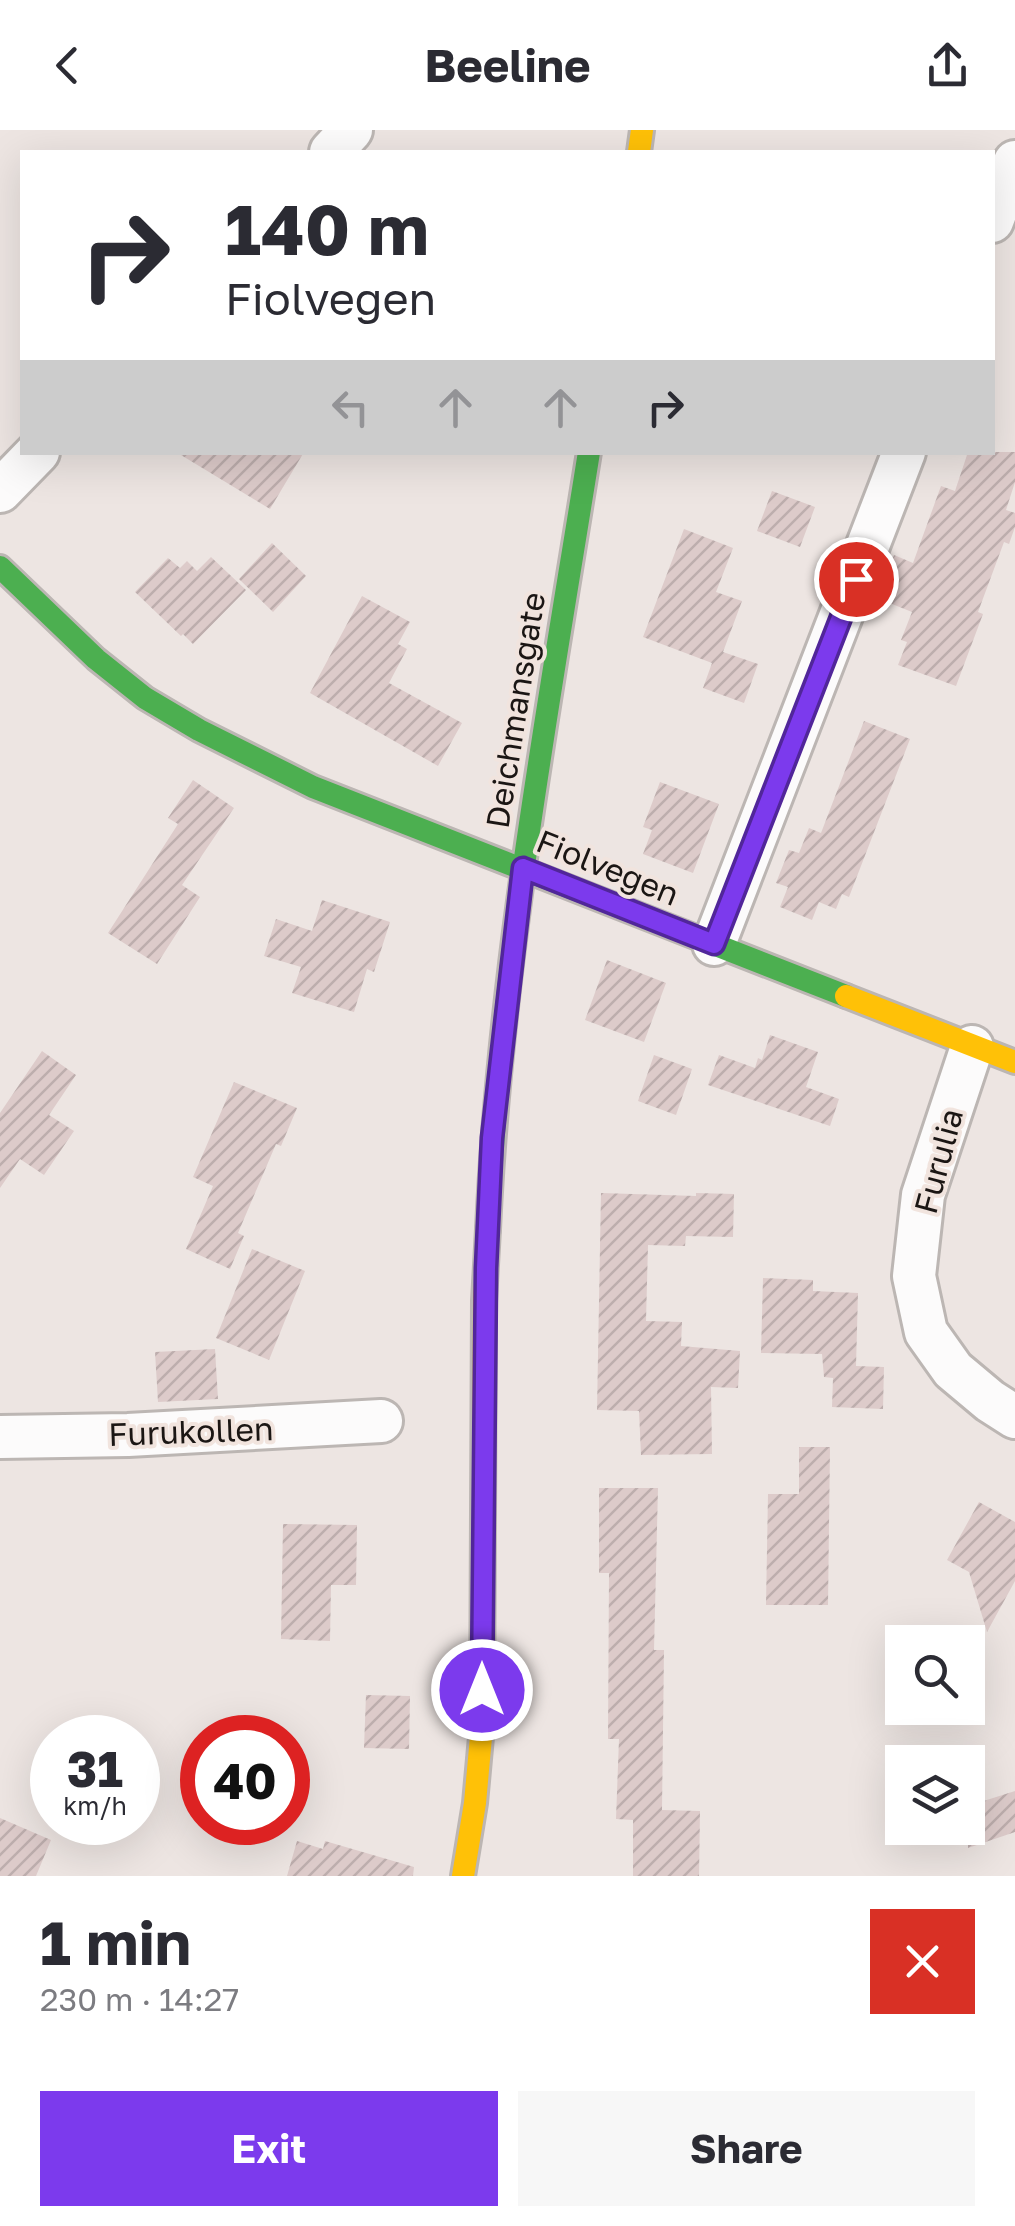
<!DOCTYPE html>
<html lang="en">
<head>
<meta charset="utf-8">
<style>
	:root { --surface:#fff; --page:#f7f7f7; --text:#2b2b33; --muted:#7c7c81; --accent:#7c3aed }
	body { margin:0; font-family:"Golos Text",sans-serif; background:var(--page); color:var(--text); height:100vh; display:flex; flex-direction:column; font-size:38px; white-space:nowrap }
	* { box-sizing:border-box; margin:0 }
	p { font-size:32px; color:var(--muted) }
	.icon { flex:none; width:55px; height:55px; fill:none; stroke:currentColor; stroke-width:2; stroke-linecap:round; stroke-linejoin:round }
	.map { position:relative; height:1746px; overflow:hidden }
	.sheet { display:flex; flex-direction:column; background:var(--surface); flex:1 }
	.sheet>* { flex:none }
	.hud { position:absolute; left:20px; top:20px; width:975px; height:305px; border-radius:0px; box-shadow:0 10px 40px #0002; background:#fff; color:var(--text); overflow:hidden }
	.buttons { position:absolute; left:885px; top:1495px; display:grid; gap:20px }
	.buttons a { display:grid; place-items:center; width:100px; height:100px; border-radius:0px; background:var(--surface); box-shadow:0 10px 40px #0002; font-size:50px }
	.speed { position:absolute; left:30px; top:1585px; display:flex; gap:20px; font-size:50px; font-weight:700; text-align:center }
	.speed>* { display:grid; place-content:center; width:130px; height:130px; border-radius:50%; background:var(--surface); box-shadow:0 10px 40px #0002; line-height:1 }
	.speed small { font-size:25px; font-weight:400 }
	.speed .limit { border:15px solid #d22; background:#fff; color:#111 }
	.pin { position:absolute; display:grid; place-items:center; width:85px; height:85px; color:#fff; margin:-42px; border:5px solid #fff; border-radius:50%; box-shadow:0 2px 10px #0007 }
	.me { position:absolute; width:110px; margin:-55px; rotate:0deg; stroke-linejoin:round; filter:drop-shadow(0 0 8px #0008) }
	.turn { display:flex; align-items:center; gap:35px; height:210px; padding:0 40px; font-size:45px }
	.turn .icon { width:130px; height:130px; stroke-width:2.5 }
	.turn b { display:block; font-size:70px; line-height:85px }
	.lanes { display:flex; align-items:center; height:95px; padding:0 40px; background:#0003; justify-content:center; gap:50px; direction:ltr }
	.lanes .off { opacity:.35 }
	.round { display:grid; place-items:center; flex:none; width:105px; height:105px; border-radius:0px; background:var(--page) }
	.head { display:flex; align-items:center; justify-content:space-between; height:170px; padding:0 40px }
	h1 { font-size:60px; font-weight:700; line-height:75px }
	.cta { display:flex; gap:20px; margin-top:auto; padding:20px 40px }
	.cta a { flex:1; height:115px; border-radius:0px; background:var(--accent); color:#fff; font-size:40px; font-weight:700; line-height:115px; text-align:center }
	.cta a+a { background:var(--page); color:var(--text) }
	header { display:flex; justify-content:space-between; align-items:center; height:130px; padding:0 40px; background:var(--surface); font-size:45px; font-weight:700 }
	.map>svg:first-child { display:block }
	.building { fill:url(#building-hatch) }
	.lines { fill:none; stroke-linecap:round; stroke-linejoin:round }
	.street-casing { stroke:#bcb6b3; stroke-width:48 }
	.fast-casing { stroke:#bcb6b3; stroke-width:28 }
	.slow-casing { stroke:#bcb6b3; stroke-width:28 }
	.street { stroke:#fcfbfb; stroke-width:42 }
	.fast { stroke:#4caf50; stroke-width:22 }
	.slow { stroke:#ffc107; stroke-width:22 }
	.route-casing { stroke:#51269a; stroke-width:25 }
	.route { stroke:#7c3aed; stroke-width:18 }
	.labels { text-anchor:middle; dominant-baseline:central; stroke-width:8; stroke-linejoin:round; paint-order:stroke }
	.street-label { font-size:32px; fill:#1b1614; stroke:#f1e4de }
</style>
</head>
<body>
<header><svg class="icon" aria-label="back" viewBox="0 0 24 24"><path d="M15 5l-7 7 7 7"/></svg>Beeline<svg class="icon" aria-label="share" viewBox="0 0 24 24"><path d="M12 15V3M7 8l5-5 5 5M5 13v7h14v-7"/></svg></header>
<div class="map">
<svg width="1015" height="1746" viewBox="0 0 1015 1746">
	<defs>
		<pattern id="building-hatch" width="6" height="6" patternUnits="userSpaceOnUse" patternTransform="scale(2.5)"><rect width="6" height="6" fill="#ddcbca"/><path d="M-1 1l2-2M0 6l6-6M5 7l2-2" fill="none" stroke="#bdaead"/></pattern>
	</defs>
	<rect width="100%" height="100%" fill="#ede5e2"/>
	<!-- building -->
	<g class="building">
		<path d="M 176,322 L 304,322 L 270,379 Z"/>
		<path d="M 968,322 L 1015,322 L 1015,352 L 1006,380 L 1015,383 L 1015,397 L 1009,414 L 1004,412 L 978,482 L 983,484 L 956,556 L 898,535 L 907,512 L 901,510 L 912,482 L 877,468 L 894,425 L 913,433 L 941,356 L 955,361 Z"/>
		<path d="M 772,361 L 815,377 L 800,417 L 757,401 Z"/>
		<path d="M 684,399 L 733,418 L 716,462 L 742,471 L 723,522 L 758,534 L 744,573 L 703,558 L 712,533 L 643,507 Z"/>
		<path d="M 272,413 L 306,446 L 273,482 L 239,449 Z"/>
		<path d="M 211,427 L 246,460 L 193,514 L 183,504 L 181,506 L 135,462 L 168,428 L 180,438 L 187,431 L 197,441 Z"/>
		<path d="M 362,466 L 410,492 L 398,514 L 407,519 L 389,553 L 462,593 L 438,636 L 310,563 Z"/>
		<path d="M 864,591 L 910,609 L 849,767 L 842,764 L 836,779 L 819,772 L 812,790 L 780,777 L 788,757 L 776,753 L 789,720 L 799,723 L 809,698 L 821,703 Z"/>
		<path d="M 193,650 L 234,678 L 182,755 L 200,767 L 157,834 L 108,803 L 178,694 L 168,688 Z"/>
		<path d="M 660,652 L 719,674 L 693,743 L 643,724 L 652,700 L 643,697 Z"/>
		<path d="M 322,770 L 390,792 L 374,842 L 367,839 L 354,882 L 292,863 L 301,837 L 264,826 L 276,789 L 312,801 Z"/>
		<path d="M 607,830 L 666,853 L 644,912 L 585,890 Z"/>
		<path d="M 770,905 L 818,922 L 806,957 L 839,969 L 830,996 L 708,955 L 719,925 L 755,938 L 758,928 L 762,930 Z"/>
		<path d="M 42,921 L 76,945 L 49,985 L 74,1001 L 44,1045 L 20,1029 L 0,1058 L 0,983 Z"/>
		<path d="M 654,925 L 692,939 L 676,985 L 638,971 Z"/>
		<path d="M 234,952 L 297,978 L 281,1016 L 276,1014 L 238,1103 L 244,1106 L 230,1139 L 186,1119 L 213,1056 L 193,1047 Z"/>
		<path d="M 601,1063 L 696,1066 L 696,1063 L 734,1064 L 733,1107 L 686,1106 L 685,1116 L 648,1115 L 646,1191 L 682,1192 L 681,1216 L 740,1221 L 738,1258 L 711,1257 L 712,1324 L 641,1325 L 639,1281 L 597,1280 Z"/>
		<path d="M 252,1119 L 305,1141 L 269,1230 L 216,1208 Z"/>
		<path d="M 763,1148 L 813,1150 L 813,1161 L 858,1163 L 856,1236 L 884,1237 L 883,1279 L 832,1277 L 833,1248 L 824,1247 L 822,1224 L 761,1223 Z"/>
		<path d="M 215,1219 L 218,1269 L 158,1272 L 155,1222 Z"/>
		<path d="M 799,1317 L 830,1317 L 828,1475 L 766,1475 L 768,1364 L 799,1364 Z"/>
		<path d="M 599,1358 L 658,1358 L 654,1520 L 664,1520 L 662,1680 L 700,1681 L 699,1746 L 633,1746 L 633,1690 L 616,1689 L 619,1609 L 608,1609 L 609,1443 L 599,1443 Z"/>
		<path d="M 979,1372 L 1015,1392 L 1015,1451 L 987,1502 L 969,1442 L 947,1430 Z"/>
		<path d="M 283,1394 L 357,1395 L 356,1455 L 331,1455 L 330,1511 L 281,1509 Z"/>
		<path d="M 366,1565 L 410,1566 L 409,1619 L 364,1618 Z"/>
		<path d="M 1015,1661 L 1015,1702 L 968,1718 L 968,1676 Z"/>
		<path d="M 0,1688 L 51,1710 L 36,1746 L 0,1746 Z"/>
		<path d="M 297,1711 L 323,1719 L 325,1711 L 414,1737 L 413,1746 L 287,1746 Z"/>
	</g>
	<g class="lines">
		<defs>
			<g id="street">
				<path d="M 331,22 L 351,0"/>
				<path d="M 992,91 L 1015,32"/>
				<path d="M 0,361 L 38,322"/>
				<path d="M 714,814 L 904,322"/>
				<path d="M 972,917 L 923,1065 L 914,1146 L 926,1202 L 953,1240 L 990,1271 L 1015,1287"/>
				<path d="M 0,1307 L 128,1305 L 381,1291"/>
			</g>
			<g id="fast">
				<path d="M 0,437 L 96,529 L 145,568 L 199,600 L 313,657 L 846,866"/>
				<path d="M 488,1099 C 500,838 548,580 589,322"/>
			</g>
			<g id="slow">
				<path d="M 639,22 L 642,0"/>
				<path d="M 846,866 L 1015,932"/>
				<path d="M 463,1746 L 475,1673 L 482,1596 L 484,1171 L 488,1099"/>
			</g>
		</defs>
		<!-- street casing -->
		<use href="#street" class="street-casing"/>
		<!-- fast casing -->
		<use href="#fast" class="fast-casing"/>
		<!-- slow casing -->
		<use href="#slow" class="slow-casing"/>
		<!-- street -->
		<use href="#street" class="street"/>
		<!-- fast -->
		<use href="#fast" class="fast"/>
		<!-- slow -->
		<use href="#slow" class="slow"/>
	</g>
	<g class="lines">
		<defs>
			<path id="route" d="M 482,1560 L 486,1138 L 492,1008 L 523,738 L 714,814 L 856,449"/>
		</defs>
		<!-- route casing -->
		<use href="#route" class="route-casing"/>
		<!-- route -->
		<use href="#route" class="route"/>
	</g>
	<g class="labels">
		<!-- street labels -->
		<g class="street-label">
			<text transform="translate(515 580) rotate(-81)">Deichmansgate</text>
			<text transform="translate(608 737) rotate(22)">Fiolvegen</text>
			<text transform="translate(938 1031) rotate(-75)">Furulia</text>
			<text transform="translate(191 1301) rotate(-2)">Furukollen</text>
		</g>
	</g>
</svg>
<div class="buttons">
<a><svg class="icon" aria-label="search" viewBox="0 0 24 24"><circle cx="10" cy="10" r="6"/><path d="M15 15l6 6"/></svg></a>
<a><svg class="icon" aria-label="layers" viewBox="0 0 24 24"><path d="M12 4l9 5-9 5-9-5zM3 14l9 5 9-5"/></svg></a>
</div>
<div class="speed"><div>31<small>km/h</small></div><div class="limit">40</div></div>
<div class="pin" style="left:856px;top:449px;background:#d93025"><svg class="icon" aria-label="arrive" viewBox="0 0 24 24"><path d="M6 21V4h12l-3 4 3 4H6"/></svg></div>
<svg class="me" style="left:482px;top:1560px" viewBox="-20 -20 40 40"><circle r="17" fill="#7c3aed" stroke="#fff" stroke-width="3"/><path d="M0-11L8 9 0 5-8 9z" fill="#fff"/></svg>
<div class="hud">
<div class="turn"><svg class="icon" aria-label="right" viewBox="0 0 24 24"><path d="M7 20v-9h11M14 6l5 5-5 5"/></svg><div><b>140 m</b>Fiolvegen</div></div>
<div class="lanes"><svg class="icon off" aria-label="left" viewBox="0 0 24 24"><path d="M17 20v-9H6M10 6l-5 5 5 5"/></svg><svg class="icon off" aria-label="ahead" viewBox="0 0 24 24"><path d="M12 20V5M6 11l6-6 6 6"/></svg><svg class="icon off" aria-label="ahead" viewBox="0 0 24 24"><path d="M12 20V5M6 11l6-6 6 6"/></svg><svg class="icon" aria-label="right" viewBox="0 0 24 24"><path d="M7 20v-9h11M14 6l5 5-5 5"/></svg></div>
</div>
</div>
<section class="sheet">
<div class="head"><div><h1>1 min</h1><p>230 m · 14:27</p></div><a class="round" style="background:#d93025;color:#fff"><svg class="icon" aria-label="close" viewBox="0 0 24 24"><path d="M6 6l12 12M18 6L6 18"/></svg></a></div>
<div class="cta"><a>Exit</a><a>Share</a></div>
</section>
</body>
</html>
